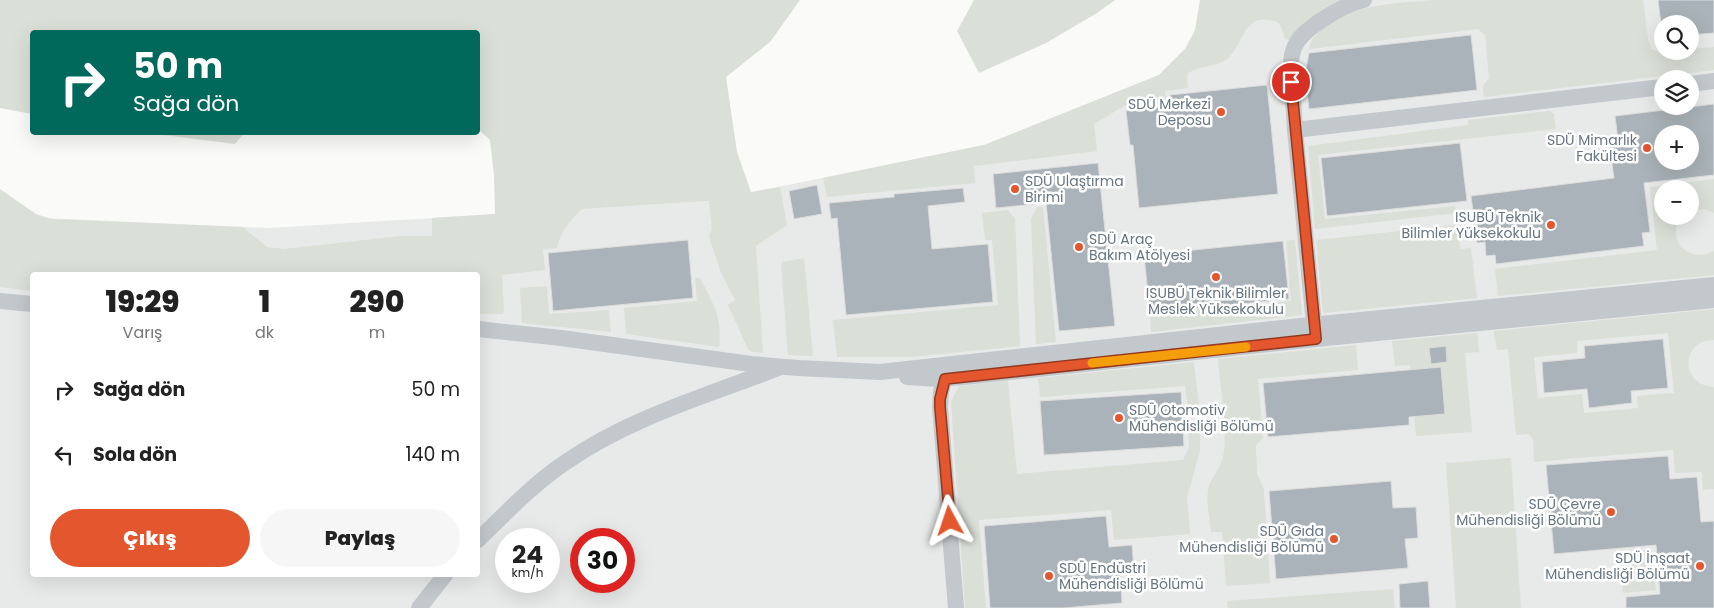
<!DOCTYPE html>
<html lang="tr">
<head>
<meta charset="utf-8">
<style>
	:root { --surface:#fff; --page:#f6f6f6; --text:#222; --muted:#767676; --accent:#e4572e }
	body { margin:0; font-family:Poppins,sans-serif; background:var(--page); color:var(--text); height:100vh; display:flex; flex-direction:column; font-size:19px; white-space:nowrap }
	* { box-sizing:border-box; margin:0 }
	p { font-size:16px; color:var(--muted) }
	.icon { flex:none; width:28px; height:28px; fill:none; stroke:currentColor; stroke-width:2; stroke-linecap:round; stroke-linejoin:round }
	.map { position:relative; flex:1; overflow:hidden }
	.drawer { position:absolute; left:30px; top:272px; width:450px; height:305px; display:flex; flex-direction:column; background:var(--surface); border-radius:5px; box-shadow:0 5px 20px #0002 }
	.drawer>* { flex:none }
	.hud { position:absolute; left:30px; top:30px; width:450px; height:105px; border-radius:5px; box-shadow:0 5px 20px #0002; background:#00695c; color:#fff; overflow:hidden }
	.tools { position:absolute; left:1654px; top:15px; display:grid; gap:10px }
	.tools a { display:grid; place-items:center; width:45px; height:45px; border-radius:50%; background:var(--surface); box-shadow:0 5px 20px #0002; font-size:25px }
	.speed { position:absolute; left:495px; top:528px; display:flex; gap:10px; font-size:25px; font-weight:700; text-align:center }
	.speed>* { display:grid; place-content:center; width:65px; height:65px; border-radius:50%; background:var(--surface); box-shadow:0 5px 20px #0002; line-height:1 }
	.speed small { font-size:12px; font-weight:400 }
	.speed .limit { border:8px solid #d22; background:#fff; color:#111 }
	.pin { position:absolute; display:grid; place-items:center; width:42px; height:42px; color:#fff; margin:-21px; border:2px solid #fff; border-radius:50%; box-shadow:0 1px 5px #0007 }
	.me { position:absolute; width:55px; margin:-28px; rotate:355deg; stroke-linejoin:round; filter:drop-shadow(0 0 4px #0008) }
	.turn { display:flex; align-items:center; gap:18px; height:105px; padding:0 20px; font-size:22px }
	.turn .icon { width:65px; height:65px; stroke-width:2.5 }
	.turn b { display:block; font-size:35px; line-height:42px }
	.eta { display:flex; justify-content:space-evenly; align-items:center; height:85px; text-align:center }
	.eta b { font-size:30px; font-weight:800; line-height:35px }
	.button { display:flex; gap:10px; margin-top:auto; padding:10px 20px }
	.button a { flex:1; height:58px; border-radius:30px; background:var(--accent); color:#fff; font-size:20px; font-weight:800; line-height:58px; text-align:center }
	.button a+a { background:var(--page); color:var(--text) }
	ul { padding:0; list-style:none }
	li { display:flex; align-items:center; gap:15px; height:65px; padding:0 20px }
	li div { flex:1 }
	li b { display:block; font-size:19px }
	li em { font-style:normal }
	.map>svg:first-child { display:block }
	.built { fill:#e8e9e9; fill-rule:evenodd }
	.green { fill:#dadfd7; fill-rule:evenodd }
	.building { fill:#aab3b9; stroke:#dcdcda; fill-rule:evenodd }
	.lines { fill:none; stroke-linecap:round; stroke-linejoin:round }
	.minor { stroke:#c3c8cc; stroke-width:16 }
	.route-casing { stroke:#94391e; stroke-width:12 }
	.route { stroke:#e4572e; stroke-width:9 }
	.slow { stroke:#f59e0b; stroke-width:9 }
	.poi-dot { fill:#e4572e; stroke:#fff; stroke-width:2 }
	.labels { text-anchor:middle; dominant-baseline:central; stroke-width:5; stroke-linejoin:round; paint-order:stroke }
	.poi-label { font-size:14px; fill:#657683; stroke:#fff; text-anchor:end }
</style>
</head>
<body>
<div class="map">
<svg width="1714" height="608" viewBox="0 0 1714 608">
	<rect width="100%" height="100%" fill="#fafaf8"/>
	<!-- built -->
	<path class="built" d="M 1234,0 L 1714,0 L 1714,608 L 0,608 L 0,216 L 270,228 L 709,201 L 984,145 L 1159,75 ZM 1662,24 L 1690,24 L 1690,51 L 1662,51 ZM 1662,79 L 1690,79 L 1690,106 L 1662,106 ZM 1662,134 L 1690,134 L 1690,161 L 1662,161 ZM 1662,189 L 1690,189 L 1690,216 L 1662,216 ZM 32,275 L 478,275 L 478,575 L 32,575 ZM 506,539 L 549,539 L 549,581 L 506,581 ZM 581,539 L 624,539 L 624,581 L 581,581 Z"/>
	<!-- green -->
	<g class="green">
		<path d="M 0,0 L 800,0 L 770,42 L 726,77 L 737,152 L 751,192 L 780,187 L 787,225 L 756,246 L 763,353 L 749,351 L 728,305 L 735,300 L 720,270 L 709,236 L 712,229 L 709,201 L 582,209 C 570,221 560,231 557,248 L 543,250 L 545,270 L 502,275 L 504,311 L 503,314 L 478,314 L 478,275 L 32,275 L 32,291 L 0,287 L 0,189 L 36,214 L 51,219 L 242,227 L 267,247 L 284,249 L 401,236 L 432,236 L 432,218 L 495,214 L 494,175 L 490,140 L 478,129 L 478,32 L 32,32 L 32,114 L 0,108 Z"/>
		<path d="M 974,0 L 1115,0 L 1097,13 L 1046,43 L 979,73 L 957,31 Z"/>
		<path d="M 1200,0 L 1341,0 L 1290,40 L 1285,39 L 1281,26 L 1278,22 C 1241,10 1246,44 1226,60 C 1216,67 1199,66 1188,73 L 1187,77 L 1188,88 L 1165,91 L 1166,101 L 1124,106 L 1094,124 L 1097,151 L 974,166 L 975,183 L 827,197 L 823,178 L 984,145 L 1159,75 L 1185,49 L 1195,30 Z"/>
		<path d="M 1433,0 L 1643,0 L 1648,39 L 1651,49 L 1660,53 L 1690,51 L 1690,49 L 1714,47 L 1714,70 L 1484,97 L 1483,86 L 1489,78 L 1485,35 L 1478,29 L 1309,49 C 1310,40 1315,36 1321,30 C 1352,3 1394,4 1433,0 Z"/>
		<path d="M 1550,111 L 1554,114 L 1556,129 L 1318,155 L 1325,219 L 1455,206 L 1456,213 L 1315,229 L 1308,146 L 1468,125 L 1468,120 Z"/>
		<path d="M 148,133 L 244,133 L 235,144 Z"/>
		<path d="M 1714,179 L 1714,213 L 1705,209 L 1690,210 L 1690,189 L 1662,189 L 1662,216 L 1682,216 C 1664,239 1689,265 1714,251 L 1714,275 L 1498,296 L 1495,269 L 1657,250 L 1650,187 Z"/>
		<path d="M 1037,207 L 1043,207 L 1056,342 L 1036,344 L 1031,219 Z"/>
		<path d="M 1008,210 L 1015,219 L 1020,346 L 911,357 L 837,357 L 833,320 L 998,305 L 992,240 L 985,240 L 982,213 Z"/>
		<path d="M 1457,225 L 1460,249 L 1471,248 L 1477,298 L 1323,313 L 1316,240 Z"/>
		<path d="M 1295,240 L 1302,315 L 1151,332 L 1150,316 L 1291,301 L 1286,241 Z"/>
		<path d="M 804,258 L 813,356 L 788,355 L 781,265 L 783,262 Z"/>
		<path d="M 695,278 L 700,278 C 713,303 723,318 719,347 L 626,334 L 624,308 L 697,301 Z"/>
		<path d="M 547,286 L 549,314 L 609,310 L 611,332 L 522,323 L 520,288 Z"/>
		<path d="M 1714,309 L 1714,340 C 1681,339 1679,385 1714,387 L 1714,489 L 1703,490 L 1702,472 L 1675,473 L 1673,450 L 1534,462 L 1533,439 L 1528,434 L 1516,435 L 1508,349 L 1497,350 L 1494,331 ZM 1668,333 L 1674,393 L 1637,396 L 1638,408 L 1584,413 L 1582,394 L 1538,398 L 1534,357 L 1577,353 L 1577,341 Z"/>
		<path d="M 1477,333 L 1479,352 L 1465,353 L 1472,432 L 1416,436 L 1410,365 L 1395,366 L 1392,341 Z"/>
		<path d="M 1356,345 L 1358,370 L 1258,379 L 1263,438 L 1256,446 L 1256,450 L 1257,473 L 1264,490 L 1270,583 L 1226,586 L 1222,532 L 1211,532 C 1210,518 1205,499 1209,486 C 1214,474 1223,464 1224,451 C 1227,422 1220,388 1218,359 Z"/>
		<path d="M 1194,362 L 1199,407 L 1188,408 L 1185,386 L 1040,397 L 1038,378 Z"/>
		<path d="M 1008,381 L 1017,474 L 1183,460 L 1189,448 L 1188,429 L 1200,428 L 1200,451 L 1187,497 L 1190,534 L 1114,540 L 1111,510 L 979,520 L 986,608 L 965,608 L 951,402 L 959,386 Z"/>
		<path d="M 1511,458 L 1521,608 L 1456,608 L 1446,463 Z"/>
		<path d="M 1652,550 L 1656,590 L 1623,593 L 1620,552 Z"/>
		<path d="M 1393,589 L 1395,608 L 1228,608 L 1227,601 Z"/>
	</g>
	<!-- building -->
	<g class="building">
		<path d="M 1658,0 L 1714,0 L 1714,33 L 1690,35 L 1690,24 L 1661,24 Z"/>
		<path d="M 1471,35 L 1477,90 L 1309,109 L 1305,74 L 1309,53 Z"/>
		<path d="M 1267,85 L 1278,194 L 1139,208 L 1133,145 L 1130,145 L 1126,111 L 1172,106 L 1170,95 Z"/>
		<path d="M 1714,104 L 1714,175 L 1644,183 L 1650,232 L 1642,233 L 1644,246 L 1496,264 L 1495,255 L 1486,256 L 1485,242 L 1477,243 L 1471,196 L 1614,178 L 1609,142 L 1618,140 L 1615,116 ZM 1662,134 L 1690,134 L 1690,161 L 1662,161 Z"/>
		<path d="M 1460,143 L 1467,201 L 1327,216 L 1321,158 Z"/>
		<path d="M 1098,163 L 1115,326 L 1059,331 L 1046,203 L 996,208 L 993,174 Z"/>
		<path d="M 817,185 L 822,214 L 794,219 L 789,191 Z"/>
		<path d="M 963,188 L 965,202 L 928,206 L 932,249 L 988,244 L 993,302 L 846,315 L 837,218 L 831,219 L 829,203 L 894,197 L 894,194 Z"/>
		<path d="M 688,240 L 693,298 L 553,311 L 548,253 Z"/>
		<path d="M 1283,241 L 1289,299 L 1150,313 L 1144,255 Z"/>
		<path d="M 1663,339 L 1668,388 L 1631,391 L 1632,403 L 1589,408 L 1587,389 L 1544,393 L 1542,362 L 1585,358 L 1584,346 Z"/>
		<path d="M 1446,346 L 1447,362 L 1431,364 L 1429,348 Z"/>
		<path d="M 1441,367 L 1445,414 L 1409,417 L 1409,425 L 1268,437 L 1263,383 Z"/>
		<path d="M 1181,392 L 1184,446 L 1044,455 L 1040,401 Z"/>
		<path d="M 1668,456 L 1670,479 L 1697,477 L 1701,522 L 1714,521 L 1714,608 L 1626,608 L 1626,597 L 1660,594 L 1656,545 L 1554,554 L 1546,465 Z"/>
		<path d="M 1391,481 L 1393,508 L 1416,507 L 1418,538 L 1405,539 L 1408,568 L 1276,579 L 1269,491 Z"/>
		<path d="M 1106,516 L 1109,547 L 1132,545 L 1134,571 L 1120,572 L 1122,603 L 1063,608 L 990,608 L 984,526 Z"/>
		<path d="M 1428,581 L 1430,608 L 1400,608 L 1399,584 Z"/>
	</g>
	<g class="lines">
		<!-- minor -->
		<g class="minor">
			<path d="M 1690,84 L 1714,81"/>
			<path d="M 1295,130 L 1291,66 C 1291,58 1292,51 1296,44 C 1305,27 1345,4 1364,0"/>
			<path d="M 0,301 L 32,304"/>
			<path d="M 478,329 L 561,338 L 751,364 L 798,368 L 880,372 L 1301,326 L 1714,285"/>
			<path d="M 1315,334 L 1295,130 L 1662,87"/>
			<path d="M 947,370 L 941,392 L 940,407 L 956,608"/>
			<path d="M 907,377 L 938,379 L 964,377 L 1316,339 L 1714,300"/>
			<path d="M 478,540 C 506,513 533,484 566,462 C 629,418 706,396 778,368"/>
			<path d="M 419,608 L 445,575"/>
		</g>
	</g>
	<g class="lines">
		<defs>
			<path id="route" d="M 950,521 L 940,407 L 940,399 L 945,379 L 1316,339 L 1291,82"/>
		</defs>
		<!-- route casing -->
		<use href="#route" class="route-casing"/>
		<!-- route -->
		<use href="#route" class="route"/>
		<!-- slow -->
		<path class="slow" d="M 1092,363 L 1246,347"/>
	</g>
	<!-- markers -->
	<g class="poi-dot">
		<circle cx="1221" cy="112" r="5"/>
		<circle cx="1647" cy="148" r="5"/>
		<circle cx="1015" cy="189" r="5"/>
		<circle cx="1551" cy="225" r="5"/>
		<circle cx="1079" cy="247" r="5"/>
		<circle cx="1216" cy="277" r="5"/>
		<circle cx="1119" cy="418" r="5"/>
		<circle cx="1611" cy="512" r="5"/>
		<circle cx="1334" cy="539" r="5"/>
		<circle cx="1700" cy="566" r="5"/>
		<circle cx="1049" cy="576" r="5"/>
	</g>
	<g class="labels">
		<!-- poi labels -->
		<g class="poi-label">
			<text x="1211" y="104">SDÜ Merkezi<tspan x="1211" dy="16">Deposu</tspan></text>
			<text x="1637" y="140">SDÜ Mimarlık<tspan x="1637" dy="16">Fakültesi</tspan></text>
			<text x="1025" y="181" text-anchor="start">SDÜ Ulaştırma<tspan x="1025" dy="16">Birimi</tspan></text>
			<text x="1541" y="217">ISUBÜ Teknik<tspan x="1541" dy="16">Bilimler Yüksekokulu</tspan></text>
			<text x="1089" y="239" text-anchor="start">SDÜ Araç<tspan x="1089" dy="16">Bakım Atölyesi</tspan></text>
			<text x="1216" y="293" text-anchor="middle">ISUBÜ Teknik Bilimler<tspan x="1216" dy="16">Meslek Yüksekokulu</tspan></text>
			<text x="1129" y="410" text-anchor="start">SDÜ Otomotiv<tspan x="1129" dy="16">Mühendisliği Bölümü</tspan></text>
			<text x="1601" y="504">SDÜ Çevre<tspan x="1601" dy="16">Mühendisliği Bölümü</tspan></text>
			<text x="1324" y="531">SDÜ Gıda<tspan x="1324" dy="16">Mühendisliği Bölümü</tspan></text>
			<text x="1690" y="558">SDÜ İnşaat<tspan x="1690" dy="16">Mühendisliği Bölümü</tspan></text>
			<text x="1059" y="568" text-anchor="start">SDÜ Endüstri<tspan x="1059" dy="16">Mühendisliği Bölümü</tspan></text>
		</g>
	</g>
</svg>
<div class="tools">
<a><svg class="icon" aria-label="search" viewBox="0 0 24 24"><circle cx="10" cy="10" r="6"/><path d="M15 15l6 6"/></svg></a>
<a><svg class="icon" aria-label="layers" viewBox="0 0 24 24"><path d="M12 4l9 5-9 5-9-5zM3 14l9 5 9-5"/></svg></a>
<a>+</a>
<a>−</a>
</div>
<div class="speed"><div>24<small>km/h</small></div><div class="limit">30</div></div>
<div class="pin" style="left:1291px;top:82px;background:#d93025"><svg class="icon" aria-label="arrive" viewBox="0 0 24 24"><path d="M6 21V4h12l-3 4 3 4H6"/></svg></div>
<svg class="me" style="left:950px;top:521px" viewBox="-20 -20 40 40"><path d="M0-17L14 15 0 8-14 15z" fill="#e4572e" stroke="#fff" stroke-width="4"/></svg>
<div class="hud">
<div class="turn"><svg class="icon" aria-label="right" viewBox="0 0 24 24"><path d="M7 20v-9h11M14 6l5 5-5 5"/></svg><div><b>50 m</b>Sağa dön</div></div>
</div>
<section class="drawer">
<div class="eta">
<div><b>19:29</b><p>Varış</p></div>
<div><b>1</b><p>dk</p></div>
<div><b>290</b><p>m</p></div>
</div>
<ul>
<li><svg class="icon" aria-label="right" viewBox="0 0 24 24"><path d="M7 20v-9h11M14 6l5 5-5 5"/></svg><div><b>Sağa dön</b></div><em>50 m</em></li>
<li><svg class="icon" aria-label="left" viewBox="0 0 24 24"><path d="M17 20v-9H6M10 6l-5 5 5 5"/></svg><div><b>Sola dön</b></div><em>140 m</em></li>
</ul>
<div class="button"><a>Çıkış</a><a>Paylaş</a></div>
</section>
</div>
</body>
</html>
